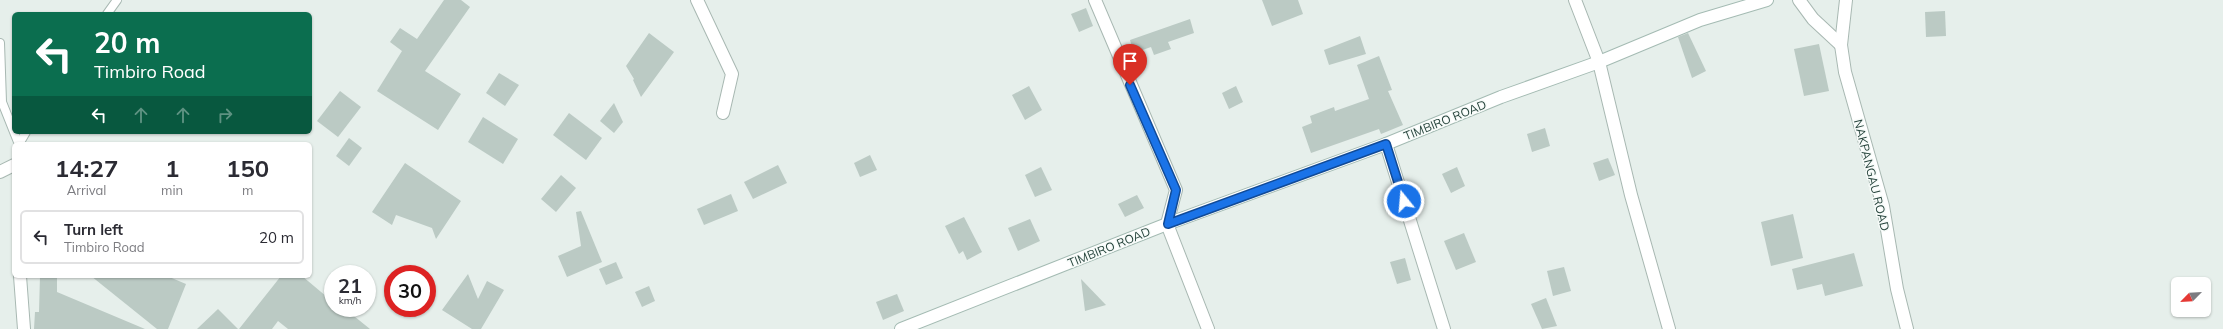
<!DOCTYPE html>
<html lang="en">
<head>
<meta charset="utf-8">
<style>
	:root { --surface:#fff; --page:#f2f2f3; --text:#2b2b33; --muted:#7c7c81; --line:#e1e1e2 }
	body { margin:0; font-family:Mulish,sans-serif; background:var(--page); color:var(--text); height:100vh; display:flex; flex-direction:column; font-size:15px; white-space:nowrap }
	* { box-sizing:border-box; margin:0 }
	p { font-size:13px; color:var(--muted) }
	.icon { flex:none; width:22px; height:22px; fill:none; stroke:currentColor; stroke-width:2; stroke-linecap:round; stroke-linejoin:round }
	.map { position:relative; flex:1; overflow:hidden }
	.panel { position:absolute; left:12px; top:142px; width:300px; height:136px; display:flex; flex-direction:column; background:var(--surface); border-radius:6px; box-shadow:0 1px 3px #0004 }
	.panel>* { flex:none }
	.top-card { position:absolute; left:12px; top:12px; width:300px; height:122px; border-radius:6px; box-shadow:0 1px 3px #0004; background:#0b6e4f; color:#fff; overflow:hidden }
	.needle { width:26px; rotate:246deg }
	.buttons { position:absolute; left:2171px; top:277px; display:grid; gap:8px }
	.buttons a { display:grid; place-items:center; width:40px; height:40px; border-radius:6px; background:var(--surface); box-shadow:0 1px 3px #0004; font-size:20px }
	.speed { position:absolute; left:324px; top:265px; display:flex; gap:8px; font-size:20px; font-weight:700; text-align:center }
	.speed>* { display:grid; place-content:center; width:52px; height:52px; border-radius:50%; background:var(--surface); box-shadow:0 1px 3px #0004; line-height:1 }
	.speed small { font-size:10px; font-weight:400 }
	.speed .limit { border:6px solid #d22; background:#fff; color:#111 }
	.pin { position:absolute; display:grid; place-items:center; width:34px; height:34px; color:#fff; margin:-41px -17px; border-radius:50% 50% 50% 0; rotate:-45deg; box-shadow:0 0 4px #0007 }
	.pin .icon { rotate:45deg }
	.me { position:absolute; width:44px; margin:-22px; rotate:343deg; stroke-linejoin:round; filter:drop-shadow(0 0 3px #0008) }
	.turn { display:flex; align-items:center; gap:14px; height:84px; padding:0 16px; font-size:18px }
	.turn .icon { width:52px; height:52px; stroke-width:2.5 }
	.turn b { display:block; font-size:28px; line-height:34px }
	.lanes { display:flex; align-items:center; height:38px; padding:0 16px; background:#0003; justify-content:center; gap:20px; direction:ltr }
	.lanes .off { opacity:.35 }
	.eta { display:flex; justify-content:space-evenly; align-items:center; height:68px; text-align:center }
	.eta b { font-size:24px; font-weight:700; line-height:28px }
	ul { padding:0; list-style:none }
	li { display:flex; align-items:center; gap:12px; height:54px; margin:0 8px 6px; padding:0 8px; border:2px solid var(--line); border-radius:6px }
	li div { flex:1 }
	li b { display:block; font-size:15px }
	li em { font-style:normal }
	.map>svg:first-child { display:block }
	.building { fill:#bbcac4 }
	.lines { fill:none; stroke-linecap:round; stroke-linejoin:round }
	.service-casing { stroke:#a8b8b2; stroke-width:10 }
	.minor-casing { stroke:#a8b8b2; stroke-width:14 }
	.secondary-casing { stroke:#a4bbb3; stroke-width:14 }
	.service { stroke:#fff; stroke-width:8 }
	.minor { stroke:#fff; stroke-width:12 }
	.secondary { stroke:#fff; stroke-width:12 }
	.route-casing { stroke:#114b97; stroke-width:10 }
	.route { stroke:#1a73e8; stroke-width:7 }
	.labels { text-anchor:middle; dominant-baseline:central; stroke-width:3; stroke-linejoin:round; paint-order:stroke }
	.street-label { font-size:12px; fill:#24423a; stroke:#f7fbf9 }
</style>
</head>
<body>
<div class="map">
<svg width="2223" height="329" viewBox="0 0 2223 329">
	<rect width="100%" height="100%" fill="#e6efeb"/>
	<!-- building -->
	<g class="building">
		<path d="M 444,0 L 461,0 L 470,7 L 425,71 L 461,94 L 438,130 L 377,91 L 402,51 L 390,42 L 400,28 L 417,39 Z"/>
		<path d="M 1262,0 L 1298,0 L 1303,14 L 1272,26 Z"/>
		<path d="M 1086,8 L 1093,26 L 1079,32 L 1071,14 Z"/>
		<path d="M 1945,11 L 1946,36 L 1926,37 L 1925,12 Z"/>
		<path d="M 1190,19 L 1194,33 L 1168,42 L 1171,49 L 1154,55 L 1151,47 L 1134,53 L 1130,40 Z"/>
		<path d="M 649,33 L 674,52 L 641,97 L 633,80 L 634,79 L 626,66 Z"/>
		<path d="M 1688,33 L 1706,71 L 1692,78 L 1678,37 Z"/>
		<path d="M 1360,36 L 1366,54 L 1329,65 L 1324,50 Z"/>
		<path d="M 1819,44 L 1829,91 L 1804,96 L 1794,49 Z"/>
		<path d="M 1379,56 L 1392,90 L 1388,91 L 1403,125 L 1381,134 L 1379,129 L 1311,153 L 1302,127 L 1312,123 L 1310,116 L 1334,107 L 1335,111 L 1369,99 L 1357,65 Z"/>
		<path d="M 499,73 L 519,85 L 505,106 L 486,93 Z"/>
		<path d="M 1029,86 L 1042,110 L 1025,120 L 1012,95 Z"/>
		<path d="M 1236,86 L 1243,102 L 1229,109 L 1222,93 Z"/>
		<path d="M 340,91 L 361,107 L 338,137 L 317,121 Z"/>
		<path d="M 614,103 L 623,122 L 614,133 L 600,121 Z"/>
		<path d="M 569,113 L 602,138 L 586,160 L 553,135 Z"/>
		<path d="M 483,117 L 518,139 L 503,164 L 468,142 Z"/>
		<path d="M 1545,128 L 1550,146 L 1532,152 L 1527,134 Z"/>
		<path d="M 349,138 L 362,148 L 349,166 L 336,156 Z"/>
		<path d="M 870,155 L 877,170 L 860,177 L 854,163 Z"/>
		<path d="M 1608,158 L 1615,175 L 1599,181 L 1593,163 Z"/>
		<path d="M 405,163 L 461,201 L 436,239 L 432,228 L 396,215 L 392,225 L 372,212 Z"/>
		<path d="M 778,165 L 787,183 L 753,199 L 744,182 Z"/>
		<path d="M 1041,167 L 1052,190 L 1035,197 L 1025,175 Z"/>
		<path d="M 1457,167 L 1465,186 L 1451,193 L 1442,174 Z"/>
		<path d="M 561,175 L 576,188 L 556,212 L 541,199 Z"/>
		<path d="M 731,194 L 738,211 L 704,225 L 697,209 Z"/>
		<path d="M 1137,195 L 1144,208 L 1125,217 L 1118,204 Z"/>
		<path d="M 581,211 L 602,262 L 567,277 L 558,256 L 581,246 L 576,212 Z"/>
		<path d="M 1793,214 L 1803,258 L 1771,266 L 1761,222 Z"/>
		<path d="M 964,217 L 982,252 L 967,260 L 963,251 L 959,254 L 945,226 Z"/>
		<path d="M 1030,219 L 1040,241 L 1018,251 L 1008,228 Z"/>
		<path d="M 1464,233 L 1476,262 L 1456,270 L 1444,241 Z"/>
		<path d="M 1854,253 L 1863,286 L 1825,296 L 1822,284 L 1797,290 L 1792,269 Z"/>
		<path d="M 1405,258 L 1411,280 L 1397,284 L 1390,262 Z"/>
		<path d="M 616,262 L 623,278 L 606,285 L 599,269 Z"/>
		<path d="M 1564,267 L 1571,291 L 1553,296 L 1547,271 Z"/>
		<path d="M 468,274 L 478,299 L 487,281 L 504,290 L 481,329 L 472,329 L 442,310 Z"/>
		<path d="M 40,276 L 57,276 L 57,292 L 145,329 L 34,329 L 35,312 L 39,312 Z"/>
		<path d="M 91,276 L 167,276 L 186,284 L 168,329 L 157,329 Z"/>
		<path d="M 281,276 L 302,276 L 333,302 L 333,308 L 344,308 L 370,329 L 288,329 L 278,321 L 272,329 L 239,329 Z"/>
		<path d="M 1081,279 L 1106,305 L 1085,311 Z"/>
		<path d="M 649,286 L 655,301 L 642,307 L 635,292 Z"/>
		<path d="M 897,294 L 904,311 L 883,320 L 876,302 Z"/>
		<path d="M 1546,298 L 1557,326 L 1542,329 L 1531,304 Z"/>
		<path d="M 218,309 L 238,329 L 197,329 Z"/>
	</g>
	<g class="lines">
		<defs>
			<g id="service">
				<path d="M 107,14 L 117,0"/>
				<path d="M 0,43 L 2,102 L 18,142"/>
				<path d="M 19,144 L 26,132"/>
			</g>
			<g id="minor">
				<path d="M 697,0 L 732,74 L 723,113"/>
				<path d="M 1095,0 L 1176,190 L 1167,224 L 1208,329"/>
				<path d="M 1575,0 L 1599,62 L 1631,195 L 1669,329"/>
				<path d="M 1799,0 L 1813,19 L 1841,45"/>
				<path d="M 1846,0 L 1841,45 L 1845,72 L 1883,206 L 1897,289 L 1907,329"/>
				<path d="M 1386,144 L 1444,329"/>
				<path d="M 0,172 L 14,165"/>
				<path d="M 20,276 L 24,329"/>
			</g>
			<path id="secondary" d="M 901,329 L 1167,224 L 1386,144 L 1501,97 L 1599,62 L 1700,20 L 1767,0"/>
		</defs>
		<!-- service casing -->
		<use href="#service" class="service-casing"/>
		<!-- minor casing -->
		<use href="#minor" class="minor-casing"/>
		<!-- secondary casing -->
		<use href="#secondary" class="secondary-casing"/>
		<!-- service -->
		<use href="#service" class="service"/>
		<!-- minor -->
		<use href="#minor" class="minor"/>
		<!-- secondary -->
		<use href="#secondary" class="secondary"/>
	</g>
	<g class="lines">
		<defs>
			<path id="route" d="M 1130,85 L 1176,190 L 1168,224 L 1386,144 L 1404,201"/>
		</defs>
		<!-- route casing -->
		<use href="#route" class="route-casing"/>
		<!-- route -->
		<use href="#route" class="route"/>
	</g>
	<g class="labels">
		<!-- street labels -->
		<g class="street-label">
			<text transform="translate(1445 120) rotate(-22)">TIMBIRO ROAD</text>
			<text transform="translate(1872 175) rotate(76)">NAKPANGAU ROAD</text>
			<text transform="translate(1109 247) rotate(-22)">TIMBIRO ROAD</text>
		</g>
	</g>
</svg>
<div class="buttons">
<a><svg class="needle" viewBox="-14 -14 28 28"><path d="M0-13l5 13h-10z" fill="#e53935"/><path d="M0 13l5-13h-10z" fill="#7c7c81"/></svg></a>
</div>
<div class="speed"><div>21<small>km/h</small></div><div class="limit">30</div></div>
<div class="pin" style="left:1130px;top:85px;background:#d93025"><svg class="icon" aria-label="arrive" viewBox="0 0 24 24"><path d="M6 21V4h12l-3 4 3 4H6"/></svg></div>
<svg class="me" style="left:1404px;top:201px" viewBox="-20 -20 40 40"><circle r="17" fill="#1a73e8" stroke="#fff" stroke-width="3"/><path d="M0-11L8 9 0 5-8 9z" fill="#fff"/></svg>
<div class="top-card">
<div class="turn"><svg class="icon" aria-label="left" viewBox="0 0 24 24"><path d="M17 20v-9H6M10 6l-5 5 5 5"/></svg><div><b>20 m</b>Timbiro Road</div></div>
<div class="lanes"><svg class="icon" aria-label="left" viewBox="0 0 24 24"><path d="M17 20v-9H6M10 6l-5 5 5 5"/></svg><svg class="icon off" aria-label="ahead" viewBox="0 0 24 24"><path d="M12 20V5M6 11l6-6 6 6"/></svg><svg class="icon off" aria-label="ahead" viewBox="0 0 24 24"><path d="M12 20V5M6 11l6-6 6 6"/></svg><svg class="icon off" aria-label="right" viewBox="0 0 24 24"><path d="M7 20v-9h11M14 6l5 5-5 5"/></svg></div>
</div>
<section class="panel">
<div class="eta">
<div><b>14:27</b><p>Arrival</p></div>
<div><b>1</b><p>min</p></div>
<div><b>150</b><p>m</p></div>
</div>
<ul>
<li><svg class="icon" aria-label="left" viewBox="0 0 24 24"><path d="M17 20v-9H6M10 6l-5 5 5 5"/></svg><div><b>Turn left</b><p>Timbiro Road</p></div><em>20 m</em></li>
</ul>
</section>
</div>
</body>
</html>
